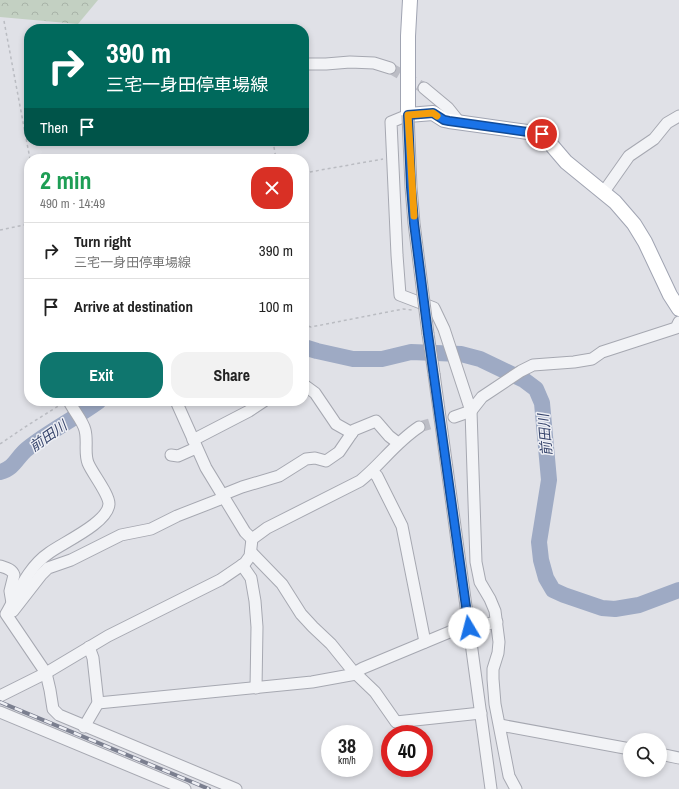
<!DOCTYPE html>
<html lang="en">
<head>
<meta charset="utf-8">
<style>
	:root { --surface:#fff; --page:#f2f2f2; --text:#222; --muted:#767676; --line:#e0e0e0; --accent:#0f766e }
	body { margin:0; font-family:"Archivo Narrow","Noto Sans JP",sans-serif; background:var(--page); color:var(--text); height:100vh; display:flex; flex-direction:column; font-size:15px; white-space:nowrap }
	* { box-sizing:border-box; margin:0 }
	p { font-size:13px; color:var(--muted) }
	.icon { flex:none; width:22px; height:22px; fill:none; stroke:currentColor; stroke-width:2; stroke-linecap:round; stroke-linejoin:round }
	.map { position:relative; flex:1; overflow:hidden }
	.details { position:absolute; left:24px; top:154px; width:285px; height:252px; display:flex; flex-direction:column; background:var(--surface); border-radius:16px; box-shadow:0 2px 6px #0003 }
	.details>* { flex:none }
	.top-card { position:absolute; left:24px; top:24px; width:285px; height:122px; border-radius:16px; box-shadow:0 2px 6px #0003; background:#00695c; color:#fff; overflow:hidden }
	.fabs { position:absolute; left:623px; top:733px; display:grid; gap:8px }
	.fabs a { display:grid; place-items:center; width:44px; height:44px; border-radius:50%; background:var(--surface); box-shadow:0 2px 6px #0003; font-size:20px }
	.speed { position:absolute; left:321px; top:725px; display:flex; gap:8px; font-size:20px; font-weight:700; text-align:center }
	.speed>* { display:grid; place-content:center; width:52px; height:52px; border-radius:50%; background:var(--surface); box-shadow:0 2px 6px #0003; line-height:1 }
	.speed small { font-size:10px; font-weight:400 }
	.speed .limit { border:6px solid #d22; background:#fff; color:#111 }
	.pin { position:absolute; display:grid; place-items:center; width:34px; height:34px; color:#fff; margin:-17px; border:2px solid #fff; border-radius:50%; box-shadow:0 1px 4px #0007 }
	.me { position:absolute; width:44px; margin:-22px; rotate:352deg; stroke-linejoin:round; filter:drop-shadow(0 0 3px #0008) }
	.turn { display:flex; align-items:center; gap:14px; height:84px; padding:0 16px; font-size:18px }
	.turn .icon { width:52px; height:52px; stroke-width:2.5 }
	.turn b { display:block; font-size:28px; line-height:34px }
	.then { display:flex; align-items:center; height:38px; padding:0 16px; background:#0003; gap:8px; font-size:15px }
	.round { display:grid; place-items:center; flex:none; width:42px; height:42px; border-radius:16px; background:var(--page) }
	.summary { display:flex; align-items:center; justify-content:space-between; height:68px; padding:0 16px }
	h1 { font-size:24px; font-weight:700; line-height:30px; color:#1e9e55 }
	.primary-button { display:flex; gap:8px; margin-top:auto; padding:8px 16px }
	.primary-button a { flex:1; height:46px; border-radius:16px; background:var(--accent); color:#fff; font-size:16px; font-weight:700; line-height:46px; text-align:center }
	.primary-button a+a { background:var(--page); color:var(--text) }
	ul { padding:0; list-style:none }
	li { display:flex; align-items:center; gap:12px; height:56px; padding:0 16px; border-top:1px solid var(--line) }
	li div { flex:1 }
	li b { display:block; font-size:15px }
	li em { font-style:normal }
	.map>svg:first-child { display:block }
	.forest { fill:url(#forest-crowns) }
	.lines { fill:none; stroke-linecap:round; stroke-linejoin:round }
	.river { stroke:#9eaac4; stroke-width:16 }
	.minor-tunnel { stroke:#bcbdc5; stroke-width:11; stroke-dasharray:11 5.5; stroke-linecap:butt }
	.minor-casing { stroke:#a6a8b1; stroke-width:13 }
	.major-casing { stroke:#a0a4b2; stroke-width:16 }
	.path { stroke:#babcc2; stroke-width:1.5; stroke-dasharray:3 3; stroke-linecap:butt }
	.minor { stroke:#f2f3f6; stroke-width:11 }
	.major { stroke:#fff; stroke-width:14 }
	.rail-casing { stroke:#7b7f8f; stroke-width:4 }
	.rail { stroke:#eff0f5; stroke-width:2.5; stroke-dasharray:8; stroke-linecap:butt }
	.minor-bridge-casing { stroke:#a6a8b1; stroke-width:13; stroke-linecap:butt }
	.minor-bridge { stroke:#f2f3f6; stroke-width:11 }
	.route-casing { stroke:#114b97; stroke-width:10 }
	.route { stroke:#1a73e8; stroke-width:7 }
	.slow { stroke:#f59e0b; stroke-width:7 }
	.labels { text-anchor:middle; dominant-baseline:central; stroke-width:3; stroke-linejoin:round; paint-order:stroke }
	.water-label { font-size:14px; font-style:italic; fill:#38466d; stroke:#eff0f5 }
</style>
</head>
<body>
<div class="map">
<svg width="679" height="789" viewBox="0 0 679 789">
	<defs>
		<pattern id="forest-crowns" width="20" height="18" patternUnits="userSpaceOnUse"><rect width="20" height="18" fill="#c3d0c2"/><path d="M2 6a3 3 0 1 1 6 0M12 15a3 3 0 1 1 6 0" fill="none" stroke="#a8b3a8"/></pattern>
	</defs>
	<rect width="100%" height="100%" fill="#e0e1e7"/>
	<!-- forest -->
	<path class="forest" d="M 0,0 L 98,0 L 78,24 L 0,17 Z"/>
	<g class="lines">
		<!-- river -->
		<g class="river">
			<path d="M 304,347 L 317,351 L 353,359 L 382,359 L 411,352 L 461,354 L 480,359 L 524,380 L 536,389 L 542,403 L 549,480 L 539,542 L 541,560 L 546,578 L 553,590 L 564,595 L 602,608 L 615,609 L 639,605 L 679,590"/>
			<path d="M 0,472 C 15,468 16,458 27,449 C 49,431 76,418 99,401"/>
		</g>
		<!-- minor-tunnel -->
		<g class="minor-tunnel">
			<path d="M 390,68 L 424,88"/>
			<path d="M 419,427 L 454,417"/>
		</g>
		<defs>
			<g id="minor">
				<path d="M 304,64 L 326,64 L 350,62 L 374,63 L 390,68"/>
				<path d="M 424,88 L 448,108 L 460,123"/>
				<path d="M 408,115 L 391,122 L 397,255 L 400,295 L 434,308 L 444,329 L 471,411 L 476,562 L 480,582 L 490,599 L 495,611 L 499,642 L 498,653 L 493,669 L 493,679 L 495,704 L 509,776 L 516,789"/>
				<path d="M 603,193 L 629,156 L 654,139 L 667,123 L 679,116"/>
				<path d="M 428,334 L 434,374"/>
				<path d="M 304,385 L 315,393 L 336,424 L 352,433"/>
				<path d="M 69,401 C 73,410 83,421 85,430 C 88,441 84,453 88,463 C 92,473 109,494 109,504 C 108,523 62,543 49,553 C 28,567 18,593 6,614 L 46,673 L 50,690 L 53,709 L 59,715 L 236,789"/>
				<path d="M 176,401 L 206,468 L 245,532 L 252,539"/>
				<path d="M 454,417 L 471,411 L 482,397 L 521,371 L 533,365 L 574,362 L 592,359 L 602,352 L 676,328 L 679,322"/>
				<path d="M 193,440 L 249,411 L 264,401"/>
				<path d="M 171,455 L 178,456 L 196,448"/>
				<path d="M 372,471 L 377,476 L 402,526 L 425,642"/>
				<path d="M 222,495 L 242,487 L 279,476 L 306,459 L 315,458 L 326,461 L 339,452 L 354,430 L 376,421 L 389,436 L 398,443"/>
				<path d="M 251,552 L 282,584 L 301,614 L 313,627 L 331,644 L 352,670 L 375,692 L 396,722 L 481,713"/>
				<path d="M 242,565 L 251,578 L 255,601 L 257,627 L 256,688"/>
				<path d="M 0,566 C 6,568 12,569 14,575 L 10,591 L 12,603"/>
				<path d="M 13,611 L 41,575 L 48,568 L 71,560 L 121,535 L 151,529 L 177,516 L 218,500 L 223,497"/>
				<path d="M 469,628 L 491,789"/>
				<path d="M 354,673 L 363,668 L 452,631 L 497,622"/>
				<path d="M 0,696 L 46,673 L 108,636 L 220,580 L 245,563 L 250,556 L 252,539 L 267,528 L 360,481 C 381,464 396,442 419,427"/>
				<path d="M 98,703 L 312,682 L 356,674"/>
				<path d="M 0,712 L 185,789"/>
				<path d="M 500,725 L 630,749"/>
				<path d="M 84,727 L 98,703 L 93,658 L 89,647"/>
				<path d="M 660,754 L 679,758"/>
			</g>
			<path id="major" d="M 410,0 L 408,36 L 408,115 L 433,113 L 444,120 L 449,121 L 542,134 L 566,162 L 615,202 L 634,224 L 645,242 L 670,295 L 679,309"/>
		</defs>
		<!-- minor casing -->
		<use href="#minor" class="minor-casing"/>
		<!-- major casing -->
		<use href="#major" class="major-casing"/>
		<!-- path -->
		<g class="path">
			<path d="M 4,21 L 30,159"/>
			<path d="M 273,141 L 276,159"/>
			<path d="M 304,173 L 383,159"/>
			<path d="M 0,230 L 29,224"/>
			<path d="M 304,309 L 308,326 L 311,327 L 403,309 L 412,310"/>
			<path d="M 0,444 L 25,427 L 60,405"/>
		</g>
		<!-- minor -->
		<use href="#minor" class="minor"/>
		<!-- major -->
		<use href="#major" class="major"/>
		<defs>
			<path id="rail" d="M 0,702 L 209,789"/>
		</defs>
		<!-- rail casing -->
		<use href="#rail" class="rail-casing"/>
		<!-- rail -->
		<use href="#rail" class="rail"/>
		<defs>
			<g id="minor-bridge">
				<path d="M 408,115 L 411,187 L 414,223 L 428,334"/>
				<path d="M 434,374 L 469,628"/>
			</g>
		</defs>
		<!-- minor-bridge casing -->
		<use href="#minor-bridge" class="minor-bridge-casing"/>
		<!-- minor-bridge -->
		<use href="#minor-bridge" class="minor-bridge"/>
	</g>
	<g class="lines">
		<defs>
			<path id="route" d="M 469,628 L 428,334 L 414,223 L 411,187 L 408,115 L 433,113 L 444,120 L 449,121 L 542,134"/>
		</defs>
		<!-- route casing -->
		<use href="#route" class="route-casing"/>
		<!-- route -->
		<use href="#route" class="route"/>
		<!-- slow -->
		<path class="slow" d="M 414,216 L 408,115 L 433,113 L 437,116"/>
	</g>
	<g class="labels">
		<!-- water labels -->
		<g class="water-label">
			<text transform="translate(545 435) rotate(-95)">前田川</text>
			<text transform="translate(48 436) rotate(-35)">前田川</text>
		</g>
	</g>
</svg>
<div class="fabs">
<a><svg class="icon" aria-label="search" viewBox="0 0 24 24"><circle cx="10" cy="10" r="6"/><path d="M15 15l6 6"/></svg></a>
</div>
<div class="speed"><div>38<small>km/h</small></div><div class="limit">40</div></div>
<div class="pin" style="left:542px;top:134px;background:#d93025"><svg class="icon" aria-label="arrive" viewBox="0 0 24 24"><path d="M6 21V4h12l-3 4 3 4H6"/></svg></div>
<svg class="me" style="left:469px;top:628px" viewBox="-20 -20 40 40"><circle r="19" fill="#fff"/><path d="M0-13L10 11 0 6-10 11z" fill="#1a73e8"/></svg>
<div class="top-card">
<div class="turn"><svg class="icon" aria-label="right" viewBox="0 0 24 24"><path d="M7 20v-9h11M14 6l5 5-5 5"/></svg><div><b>390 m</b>三宅一身田停車場線</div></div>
<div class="then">Then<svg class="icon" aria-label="arrive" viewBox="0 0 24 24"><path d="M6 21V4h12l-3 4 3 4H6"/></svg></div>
</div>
<section class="details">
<div class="summary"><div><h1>2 min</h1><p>490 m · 14:49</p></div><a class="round" style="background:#d93025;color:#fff"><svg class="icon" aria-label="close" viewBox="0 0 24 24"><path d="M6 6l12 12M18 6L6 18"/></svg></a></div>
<ul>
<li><svg class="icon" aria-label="right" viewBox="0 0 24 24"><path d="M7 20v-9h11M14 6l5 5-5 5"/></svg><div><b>Turn right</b><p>三宅一身田停車場線</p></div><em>390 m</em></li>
<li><svg class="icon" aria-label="arrive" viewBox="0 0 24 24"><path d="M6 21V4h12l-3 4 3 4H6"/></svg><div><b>Arrive at destination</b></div><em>100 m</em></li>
</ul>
<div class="primary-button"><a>Exit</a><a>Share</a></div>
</section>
</div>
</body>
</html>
